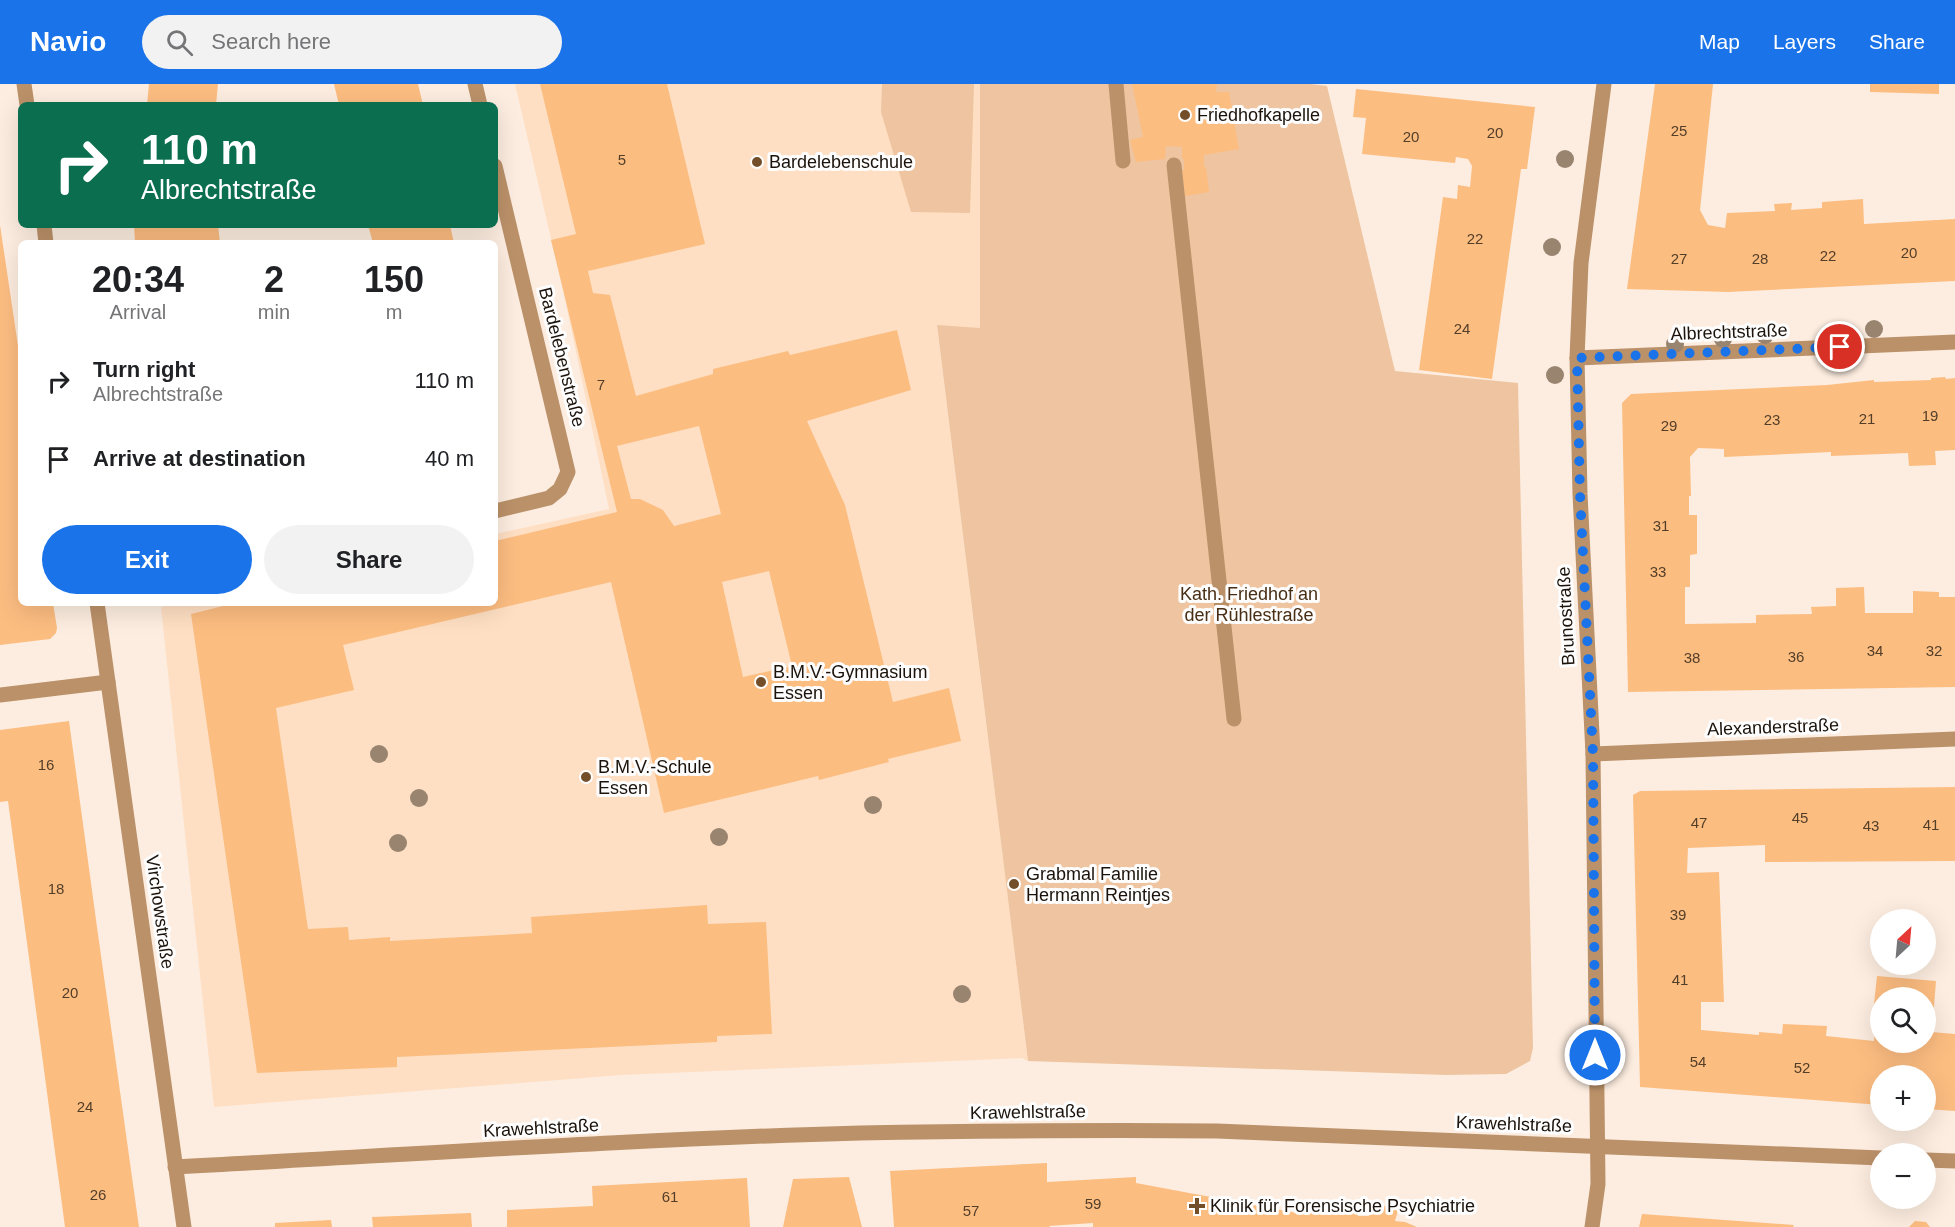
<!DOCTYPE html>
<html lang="en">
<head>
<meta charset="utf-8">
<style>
	:root { --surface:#fff; --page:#f2f2f2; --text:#202124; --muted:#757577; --accent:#1a73e8 }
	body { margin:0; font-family:Arial,sans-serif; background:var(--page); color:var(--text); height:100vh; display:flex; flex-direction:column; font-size:22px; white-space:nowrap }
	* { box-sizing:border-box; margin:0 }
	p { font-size:20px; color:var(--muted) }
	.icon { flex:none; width:33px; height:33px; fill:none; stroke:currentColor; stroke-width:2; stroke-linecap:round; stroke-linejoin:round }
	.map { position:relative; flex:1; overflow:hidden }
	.drawer { position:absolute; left:18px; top:156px; width:480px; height:366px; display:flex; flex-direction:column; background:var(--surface); border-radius:9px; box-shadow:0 6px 24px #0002 }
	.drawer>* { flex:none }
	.banner { position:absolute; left:18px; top:18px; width:480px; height:126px; border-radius:9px; box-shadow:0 6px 24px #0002; background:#0b6e4f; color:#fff; overflow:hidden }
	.needle { width:39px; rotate:26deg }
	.tools { position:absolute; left:1870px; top:825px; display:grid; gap:12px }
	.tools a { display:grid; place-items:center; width:66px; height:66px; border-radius:50%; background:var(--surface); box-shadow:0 6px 24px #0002; font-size:30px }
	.pin { position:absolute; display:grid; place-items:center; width:51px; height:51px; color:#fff; margin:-26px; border:3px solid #fff; border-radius:50%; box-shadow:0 2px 6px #0007 }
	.me { position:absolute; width:66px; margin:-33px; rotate:0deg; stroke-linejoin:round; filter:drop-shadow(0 0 4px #0008) }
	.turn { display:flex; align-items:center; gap:21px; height:126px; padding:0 24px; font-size:27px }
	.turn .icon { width:78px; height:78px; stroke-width:2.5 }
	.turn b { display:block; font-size:42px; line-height:51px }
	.eta { display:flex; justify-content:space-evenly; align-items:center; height:102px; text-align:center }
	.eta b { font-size:36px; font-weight:700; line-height:42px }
	.button { display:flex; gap:12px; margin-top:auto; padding:12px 24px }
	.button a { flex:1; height:69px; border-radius:36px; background:var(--accent); color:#fff; font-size:24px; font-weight:700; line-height:69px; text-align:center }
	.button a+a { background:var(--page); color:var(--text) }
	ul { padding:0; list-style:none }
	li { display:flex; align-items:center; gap:18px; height:78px; padding:0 24px }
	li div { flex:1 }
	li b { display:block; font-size:22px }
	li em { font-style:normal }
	header { display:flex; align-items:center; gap:36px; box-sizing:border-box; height:84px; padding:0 30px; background:var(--accent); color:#fff }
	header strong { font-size:28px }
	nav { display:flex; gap:33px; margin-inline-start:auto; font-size:21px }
	.search { width:420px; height:54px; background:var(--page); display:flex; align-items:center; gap:15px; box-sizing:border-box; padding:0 21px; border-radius:33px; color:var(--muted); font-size:22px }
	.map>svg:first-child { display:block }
	.built { fill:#fedfc3 }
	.green { fill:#eec5a0 }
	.building { fill:#fcbd81; fill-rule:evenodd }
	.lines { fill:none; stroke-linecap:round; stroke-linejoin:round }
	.service { stroke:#bb9169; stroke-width:15 }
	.minor { stroke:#bb9169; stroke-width:15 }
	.tree { fill:#998470 }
	.route { stroke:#1a73e8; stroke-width:10; stroke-dasharray:0 18 }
	.poi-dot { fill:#724e29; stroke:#fdfdfd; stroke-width:2 }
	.labels { text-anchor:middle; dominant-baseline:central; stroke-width:6; stroke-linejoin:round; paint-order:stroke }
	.number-label { font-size:15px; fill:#533e28 }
	.poi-label { font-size:18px; fill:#1b130b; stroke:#fdfdfd; text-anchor:start }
	.street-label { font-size:18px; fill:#1b130b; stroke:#fdfdfd }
	.park-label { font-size:18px; fill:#482e14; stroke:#fdfdfd }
</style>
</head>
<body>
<header>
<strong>Navio</strong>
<div class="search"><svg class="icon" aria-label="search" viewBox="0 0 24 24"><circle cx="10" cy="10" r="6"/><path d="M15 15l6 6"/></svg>Search here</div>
<nav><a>Map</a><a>Layers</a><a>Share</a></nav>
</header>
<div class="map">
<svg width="1955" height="1143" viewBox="0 0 1955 1143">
	<rect width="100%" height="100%" fill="#fdede0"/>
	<!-- built -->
	<path class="built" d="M 515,0 L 980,0 L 980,245 L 937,242 L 1028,977 L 1022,974 L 621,991 L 214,1023 L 161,523 L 179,519 L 495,519 L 495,450 L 609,425 L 563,206 Z"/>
	<!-- green -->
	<g class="green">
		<path d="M 882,0 L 974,0 L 970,129 L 911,128 L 881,28 Z"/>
		<path d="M 980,0 L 1311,0 L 1327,2 L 1395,287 L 1518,299 L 1533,964 L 1530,977 L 1506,990 L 1446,991 L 1028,977 L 937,241 L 980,244 Z"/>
	</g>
	<!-- building -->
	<g class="building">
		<path d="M 149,0 L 218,0 L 216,21 L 147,21 Z"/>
		<path d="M 334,0 L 418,0 L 423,21 L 339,21 Z"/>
		<path d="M 540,0 L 667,0 L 705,160 L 588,187 L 593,209 L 610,211 L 636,312 L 713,290 L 713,285 L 788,267 L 790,271 L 897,246 L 911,306 L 807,337 L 845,421 L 893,618 L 949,604 L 961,657 L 888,675 L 889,678 L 819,696 L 818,692 L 664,729 L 611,498 L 343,561 L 354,606 L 276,624 L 308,845 L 348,843 L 349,856 L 390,853 L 390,857 L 500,851 L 532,849 L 531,833 L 707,821 L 708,840 L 766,838 L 772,950 L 717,952 L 717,958 L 397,973 L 397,983 L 257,989 L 191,530 L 235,519 L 495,519 L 495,457 L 617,428 L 551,156 L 576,150 ZM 699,342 L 721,430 L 674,442 L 663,426 L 640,415 L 631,415 L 617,362 ZM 769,487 L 792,582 L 743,593 L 722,498 Z"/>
		<path d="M 1132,0 L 1217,0 L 1216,8 L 1229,8 L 1239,65 L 1204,71 L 1204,83 L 1206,83 L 1209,108 L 1185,112 L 1182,86 L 1184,86 L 1184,75 L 1182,75 L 1182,63 L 1166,62 L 1165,75 L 1136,78 L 1130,56 L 1143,53 Z"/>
		<path d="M 1655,0 L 1713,0 L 1700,126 L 1708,141 L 1725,144 L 1727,129 L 1775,127 L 1774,120 L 1792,119 L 1791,126 L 1822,124 L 1822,118 L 1863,115 L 1864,140 L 1955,135 L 1955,197 L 1728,208 L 1627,205 Z"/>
		<path d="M 1870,0 L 1939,0 L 1939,10 L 1870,8 Z"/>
		<path d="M 1356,5 L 1535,23 L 1527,85 L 1521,85 L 1492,295 L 1419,286 L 1443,113 L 1457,115 L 1458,101 L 1470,103 L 1472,82 L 1468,75 L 1456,73 L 1455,79 L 1362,70 L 1366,34 L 1353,33 Z"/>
		<path d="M 0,141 L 21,282 L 21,519 L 53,519 L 57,544 L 56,549 L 50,555 L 0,561 Z"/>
		<path d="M 134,141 L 218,141 L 220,159 L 135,159 Z"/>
		<path d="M 368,141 L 450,141 L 454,159 L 373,159 Z"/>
		<path d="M 1945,293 L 1946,295 L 1955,294 L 1955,366 L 1935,367 L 1936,381 L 1909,382 L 1908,369 L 1831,372 L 1831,368 L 1724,373 L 1724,365 L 1698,364 L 1690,373 L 1691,412 L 1689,412 L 1689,431 L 1697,431 L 1697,470 L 1690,471 L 1690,503 L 1685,503 L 1685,540 L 1756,539 L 1756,531 L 1812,530 L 1811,523 L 1836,522 L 1836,504 L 1864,503 L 1865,529 L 1913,529 L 1913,507 L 1939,508 L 1939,513 L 1955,513 L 1955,603 L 1628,608 L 1622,319 L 1631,310 L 1827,301 L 1874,296 L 1874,298 L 1931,296 L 1931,294 Z"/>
		<path d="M 69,637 L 97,843 L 139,1143 L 65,1143 L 8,717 L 0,718 L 0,646 Z"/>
		<path d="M 1955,703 L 1955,777 L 1765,778 L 1765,761 L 1688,764 L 1687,789 L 1719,788 L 1724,918 L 1701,918 L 1701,946 L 1759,951 L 1759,948 L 1782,950 L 1783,940 L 1827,942 L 1826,952 L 1874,957 L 1875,938 L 1872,938 L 1877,892 L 1936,897 L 1932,948 L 1955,950 L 1955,1027 L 1926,1025 L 1926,992 L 1881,992 L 1881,1021 L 1640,1003 L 1633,711 L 1640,707 ZM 1881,914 L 1926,914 L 1926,958 L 1881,958 Z"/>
		<path d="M 1047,1079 L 1047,1098 L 1136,1093 L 1136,1099 L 1307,1131 L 1308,1125 L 1358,1128 L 1358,1132 L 1369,1132 L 1370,1121 L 1399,1123 L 1395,1137 L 1405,1138 L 1417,1143 L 1093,1143 L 1093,1139 L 1049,1142 L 1050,1143 L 894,1143 L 890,1087 Z"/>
		<path d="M 849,1093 L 862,1143 L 783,1143 L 793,1095 Z"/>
		<path d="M 747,1094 L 750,1143 L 507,1143 L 507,1126 L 593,1122 L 592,1102 Z"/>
		<path d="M 471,1129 L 472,1143 L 373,1143 L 372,1133 Z"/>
		<path d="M 1642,1130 L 1794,1141 L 1793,1143 L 1639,1143 Z"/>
		<path d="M 331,1136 L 332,1143 L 275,1143 L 275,1139 Z"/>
		<path d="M 1915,1137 L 1926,1138 L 1930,1143 L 1909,1143 Z"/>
	</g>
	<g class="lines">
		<!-- service -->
		<g class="service">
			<path d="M 1116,0 L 1123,77"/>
			<path d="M 1174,81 L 1234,635"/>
		</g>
		<!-- minor -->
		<g class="minor">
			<path d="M 24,0 L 27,21"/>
			<path d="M 475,0 L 480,21"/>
			<path d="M 495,82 L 568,388 L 560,405 L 549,414 L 495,427"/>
			<path d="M 44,141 L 46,159"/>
			<path d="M 1577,274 L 1955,258"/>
			<path d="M 97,519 L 184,1143"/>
			<path d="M 0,611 L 108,598"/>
			<path d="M 1593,670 L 1955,655"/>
			<path d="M 1926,1076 L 1955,1077"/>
			<path d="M 175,1083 C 403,1071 632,1055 860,1049 C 979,1047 1098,1046 1217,1047 L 1881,1074"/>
			<path d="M 1592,1143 L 1598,1100 L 1593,670 L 1580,410 L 1577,274 L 1581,179 L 1604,0"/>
		</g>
	</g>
	<!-- trees -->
	<g class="tree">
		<circle cx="1565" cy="75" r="9"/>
		<circle cx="1552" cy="163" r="9"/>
		<circle cx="1874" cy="245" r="9"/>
		<circle cx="1765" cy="251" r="9"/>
		<circle cx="1723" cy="255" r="9"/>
		<circle cx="1675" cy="260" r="9"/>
		<circle cx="1555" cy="291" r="9"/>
		<circle cx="379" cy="670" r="9"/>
		<circle cx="419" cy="714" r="9"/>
		<circle cx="873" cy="721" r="9"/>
		<circle cx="719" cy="753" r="9"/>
		<circle cx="398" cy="759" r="9"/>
		<circle cx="962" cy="910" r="9"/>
	</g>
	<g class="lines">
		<!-- route -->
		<path class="route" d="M 1595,971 L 1593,670 L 1580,410 L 1577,274 L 1840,263"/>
	</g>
	<!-- markers -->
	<g class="poi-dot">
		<circle cx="1185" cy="31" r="6"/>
		<circle cx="757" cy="78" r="6"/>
		<circle cx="761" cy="598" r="6"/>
		<circle cx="586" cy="693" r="6"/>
		<circle cx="1014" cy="800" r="6"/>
		<path d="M1194 1113h6v6h6v6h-6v6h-6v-6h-6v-6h6z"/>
	</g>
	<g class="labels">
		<!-- number labels -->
		<g class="number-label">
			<text x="1679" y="46">25</text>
			<text x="1495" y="48">20</text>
			<text x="1411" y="52">20</text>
			<text x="622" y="75">5</text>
			<text x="1475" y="154">22</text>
			<text x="1909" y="168">20</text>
			<text x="1828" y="171">22</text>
			<text x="1679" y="174">27</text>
			<text x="1760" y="174">28</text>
			<text x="1462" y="244">24</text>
			<text x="601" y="300">7</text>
			<text x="1930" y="331">19</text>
			<text x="1867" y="334">21</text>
			<text x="1772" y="335">23</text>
			<text x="1669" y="341">29</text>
			<text x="1661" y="441">31</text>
			<text x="1658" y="487">33</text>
			<text x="1875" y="566">34</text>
			<text x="1934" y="566">32</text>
			<text x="1796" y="572">36</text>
			<text x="1692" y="573">38</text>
			<text x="46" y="680">16</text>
			<text x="1800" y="733">45</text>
			<text x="1699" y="738">47</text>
			<text x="1931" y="740">41</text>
			<text x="1871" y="741">43</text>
			<text x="56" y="804">18</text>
			<text x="1678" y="830">39</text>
			<text x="1680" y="895">41</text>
			<text x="70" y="908">20</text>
			<text x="1698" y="977">54</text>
			<text x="1802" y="983">52</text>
			<text x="85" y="1022">24</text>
			<text x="98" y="1110">26</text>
			<text x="670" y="1112">61</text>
			<text x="1093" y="1119">59</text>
			<text x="971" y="1126">57</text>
		</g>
		<!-- poi labels -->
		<g class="poi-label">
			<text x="1197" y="31">Friedhofkapelle</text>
			<text x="769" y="78">Bardelebenschule</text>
			<text x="773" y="588">B.M.V.-Gymnasium<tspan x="773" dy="21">Essen</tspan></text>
			<text x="598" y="683">B.M.V.-Schule<tspan x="598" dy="21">Essen</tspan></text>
			<text x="1026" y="790">Grabmal Familie<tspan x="1026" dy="21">Hermann Reintjes</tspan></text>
			<text x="1210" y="1122">Klinik für Forensische Psychiatrie</text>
		</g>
		<!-- street labels -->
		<g class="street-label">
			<text transform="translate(1729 248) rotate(-2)">Albrechtstraße</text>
			<text transform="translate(562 273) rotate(76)">Bardelebenstraße</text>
			<text transform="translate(1566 532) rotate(-93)">Brunostraße</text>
			<text transform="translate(1773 643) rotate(-2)">Alexanderstraße</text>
			<text transform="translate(160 828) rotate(82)">Virchowstraße</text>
			<text transform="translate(1028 1028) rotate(-1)">Krawehlstraße</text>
			<text transform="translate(1514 1040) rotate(2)">Krawehlstraße</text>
			<text transform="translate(541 1044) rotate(-3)">Krawehlstraße</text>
		</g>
		<!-- park labels -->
		<g class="park-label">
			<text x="1249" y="510">Kath. Friedhof an<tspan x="1249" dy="21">der Rühlestraße</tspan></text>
		</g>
	</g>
</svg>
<div class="tools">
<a><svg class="needle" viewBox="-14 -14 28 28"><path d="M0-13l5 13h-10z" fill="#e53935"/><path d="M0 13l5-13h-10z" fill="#757577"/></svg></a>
<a><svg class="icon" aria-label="search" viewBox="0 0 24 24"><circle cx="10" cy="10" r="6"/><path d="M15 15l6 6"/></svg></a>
<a>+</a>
<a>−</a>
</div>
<div class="pin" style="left:1840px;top:263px;background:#d93025"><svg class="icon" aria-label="arrive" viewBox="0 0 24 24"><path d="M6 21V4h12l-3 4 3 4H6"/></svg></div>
<svg class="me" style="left:1595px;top:971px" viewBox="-20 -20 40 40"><circle r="17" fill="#1a73e8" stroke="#fff" stroke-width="3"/><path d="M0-11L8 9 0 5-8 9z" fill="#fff"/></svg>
<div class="banner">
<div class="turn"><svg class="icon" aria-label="right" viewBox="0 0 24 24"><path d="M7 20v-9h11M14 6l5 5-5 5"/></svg><div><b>110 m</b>Albrechtstraße</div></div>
</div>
<section class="drawer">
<div class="eta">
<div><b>20:34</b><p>Arrival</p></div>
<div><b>2</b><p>min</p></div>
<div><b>150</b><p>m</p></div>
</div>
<ul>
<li><svg class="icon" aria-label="right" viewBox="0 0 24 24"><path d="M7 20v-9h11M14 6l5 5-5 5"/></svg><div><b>Turn right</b><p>Albrechtstraße</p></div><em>110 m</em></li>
<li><svg class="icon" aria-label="arrive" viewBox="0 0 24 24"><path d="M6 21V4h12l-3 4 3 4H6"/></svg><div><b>Arrive at destination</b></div><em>40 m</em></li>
</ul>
<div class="button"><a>Exit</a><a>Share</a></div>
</section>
</div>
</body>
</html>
